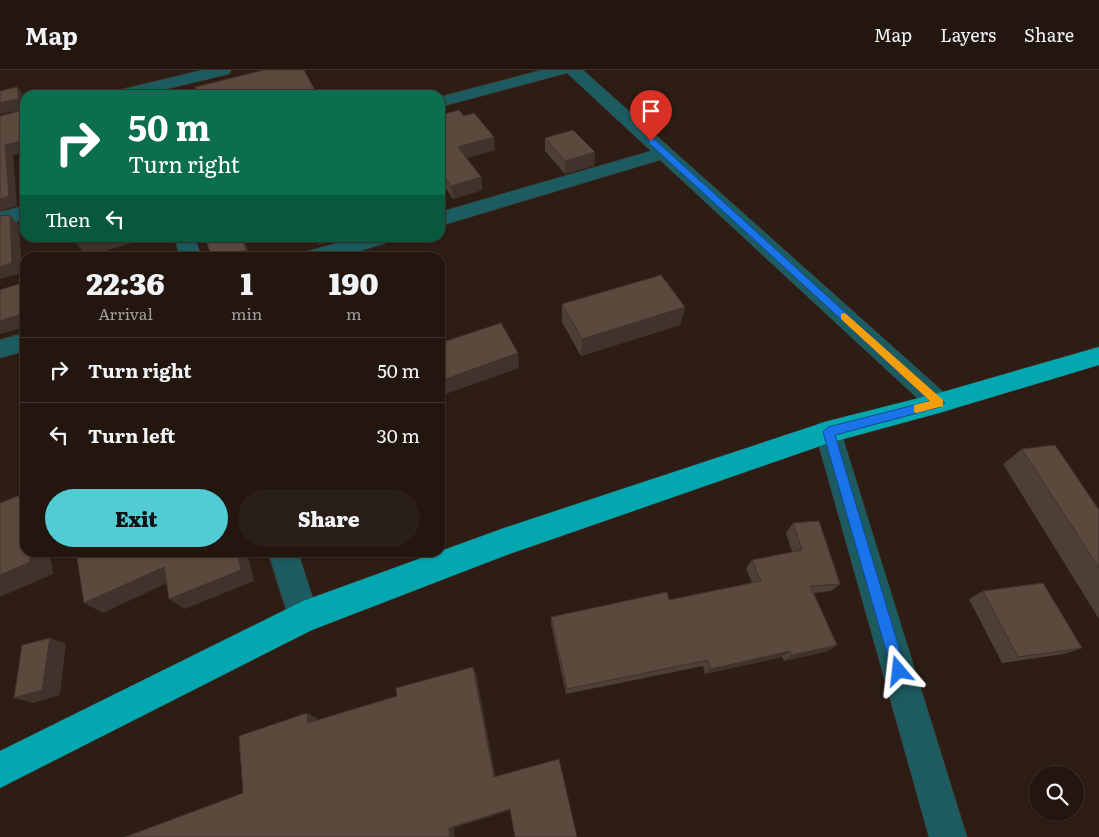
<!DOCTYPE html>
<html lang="en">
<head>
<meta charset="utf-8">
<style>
	:root { --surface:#22160f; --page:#2a1f18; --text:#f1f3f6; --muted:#a29f9e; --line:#3f352f; --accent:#51ccd4 }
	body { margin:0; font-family:Literata,serif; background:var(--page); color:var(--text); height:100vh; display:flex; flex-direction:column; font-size:19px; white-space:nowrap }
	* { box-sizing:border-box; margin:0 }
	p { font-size:16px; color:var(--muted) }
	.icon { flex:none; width:28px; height:28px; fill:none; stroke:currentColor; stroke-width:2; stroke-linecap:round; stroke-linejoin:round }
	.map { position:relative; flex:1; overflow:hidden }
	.side { position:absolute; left:20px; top:182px; width:425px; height:305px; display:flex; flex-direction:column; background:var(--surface); border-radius:15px; box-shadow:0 1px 4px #0004,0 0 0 1px var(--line) }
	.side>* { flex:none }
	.top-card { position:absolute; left:20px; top:20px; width:425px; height:152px; border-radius:15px; box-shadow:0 1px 4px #0004,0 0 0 1px var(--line); background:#0b6e4f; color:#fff; overflow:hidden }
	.tools { position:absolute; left:1029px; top:696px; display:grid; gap:10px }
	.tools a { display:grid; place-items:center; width:55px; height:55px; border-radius:50%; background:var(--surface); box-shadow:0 1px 4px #0004,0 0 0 1px var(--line); font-size:25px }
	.pin { position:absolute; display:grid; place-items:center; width:42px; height:42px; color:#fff; margin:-51px -21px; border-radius:50% 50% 50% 0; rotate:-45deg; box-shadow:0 0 5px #0007 }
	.pin .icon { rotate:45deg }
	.me { position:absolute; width:55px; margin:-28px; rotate:343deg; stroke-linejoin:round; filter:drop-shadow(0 0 4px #0008) }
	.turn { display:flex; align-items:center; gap:18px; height:105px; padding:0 25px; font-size:22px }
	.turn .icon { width:65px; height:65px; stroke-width:2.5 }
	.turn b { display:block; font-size:35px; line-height:42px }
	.then { display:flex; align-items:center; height:48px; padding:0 25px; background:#0003; gap:10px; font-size:19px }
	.eta { display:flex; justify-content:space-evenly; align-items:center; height:85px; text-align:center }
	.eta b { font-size:30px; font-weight:800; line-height:35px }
	.cta { display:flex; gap:10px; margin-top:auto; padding:10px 25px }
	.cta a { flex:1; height:58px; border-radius:30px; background:var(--accent); color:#111; font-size:20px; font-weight:800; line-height:58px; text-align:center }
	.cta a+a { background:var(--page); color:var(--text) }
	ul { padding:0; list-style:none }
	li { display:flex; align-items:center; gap:15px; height:65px; padding:0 25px; border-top:1px solid var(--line) }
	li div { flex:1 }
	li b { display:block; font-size:19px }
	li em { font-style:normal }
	header { display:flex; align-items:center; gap:30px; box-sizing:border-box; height:70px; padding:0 25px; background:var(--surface); border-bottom:1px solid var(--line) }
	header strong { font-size:24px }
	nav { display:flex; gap:28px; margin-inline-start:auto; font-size:18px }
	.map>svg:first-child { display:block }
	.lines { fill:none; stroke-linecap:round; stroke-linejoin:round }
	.street-casing { stroke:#493a31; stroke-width:1 }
	.highway-casing { stroke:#493a31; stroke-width:1 }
	.street { fill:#1c5b5f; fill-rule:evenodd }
	.highway { fill:#02a7af; fill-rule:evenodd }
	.wall { fill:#4e3f35 }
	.shaded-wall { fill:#40332b }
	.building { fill:#5b493e; stroke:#40332b }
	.route { fill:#1a73e8; stroke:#114b97 }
	.slow { fill:#f59e0b }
</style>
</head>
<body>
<header>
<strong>Map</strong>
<nav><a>Map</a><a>Layers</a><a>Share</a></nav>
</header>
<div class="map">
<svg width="1099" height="767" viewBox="0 0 1099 767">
	<rect width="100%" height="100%" fill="#2d1d14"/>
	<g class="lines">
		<defs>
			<g id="street">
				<path d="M 203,0 L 231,0 L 229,4 L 142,25 L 112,25 L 115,21 Z"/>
				<path d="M 542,0 L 583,0 L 948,326 L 952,333 L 948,340 L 939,343 L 930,340 L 660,90 L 440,156 L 440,142 L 651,81 L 567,3 L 440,37 L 440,27 Z"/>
				<path d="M 25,136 L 25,150 L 0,156 L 0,142 Z"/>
				<path d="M 175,168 L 195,168 L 202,188 L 180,188 Z"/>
				<path d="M 355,168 L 389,168 L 386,173 L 337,188 L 299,188 L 302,183 Z"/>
				<path d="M 25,263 L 25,281 L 0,288 L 0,270 Z"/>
				<path d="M 828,351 L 838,354 L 841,362 L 967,767 L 929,767 L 815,362 L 818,354 Z"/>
				<path d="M 268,482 L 298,482 L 319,547 L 314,558 L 303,563 L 292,558 Z"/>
			</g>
			<path id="highway" d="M 1099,277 L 1099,295 L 939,343 L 829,373 L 504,486 L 312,560 L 0,718 L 0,681 L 303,531 L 504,458 L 828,351 L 939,323 Z"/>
		</defs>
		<!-- street casing -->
		<use href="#street" class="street-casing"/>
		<!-- highway casing -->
		<use href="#highway" class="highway-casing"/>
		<!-- street -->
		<use href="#street" class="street"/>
		<!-- highway -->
		<use href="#highway" class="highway"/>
	</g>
	<!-- wall -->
	<g class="wall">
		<path d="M 440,45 L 464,46 L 495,80 L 467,88 L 481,107 L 482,120 L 453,129 L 440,110 Z"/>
		<path d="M 545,68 L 595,82 L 594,96 L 565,104 L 545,81 Z"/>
		<path d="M 562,234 L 685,237 L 680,255 L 581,286 L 562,252 Z"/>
		<path d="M 1022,379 L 1099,440 L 1099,549 L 1003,394 Z"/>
		<path d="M 793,453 L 840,514 L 831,521 L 814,523 L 837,575 L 828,581 L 784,591 L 782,587 L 705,604 L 703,596 L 566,624 L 551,554 L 551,547 L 669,530 L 752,513 L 746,498 L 752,490 L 792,482 L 786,463 Z"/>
		<path d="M 983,521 L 1082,578 L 1064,584 L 1002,593 L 969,529 Z"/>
	</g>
	<!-- shaded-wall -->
	<g class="shaded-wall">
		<path d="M 17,17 L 25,27 L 25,66 L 21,40 L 0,44 L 0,33 L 17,29 L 20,33 Z"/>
		<path d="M 494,67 L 495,80 L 460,90 L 458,77 Z"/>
		<path d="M 25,70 L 25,82 L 13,85 L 17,136 L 0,141 L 0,129 L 5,75 Z"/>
		<path d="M 595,82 L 594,96 L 565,104 L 565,91 Z"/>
		<path d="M 481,107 L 482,120 L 453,129 L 451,116 Z"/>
		<path d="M 10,145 L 19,155 L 22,203 L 0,209 L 0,197 Z"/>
		<path d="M 95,168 L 131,168 L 132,173 L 87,186 L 76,173 Z"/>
		<path d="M 241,168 L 243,168 L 251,188 L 221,188 Z"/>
		<path d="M 316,168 L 343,168 L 319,175 Z"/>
		<path d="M 685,237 L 680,255 L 581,286 L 582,269 Z"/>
		<path d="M 25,243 L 25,257 L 1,264 L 0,263 L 0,251 Z"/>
		<path d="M 518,283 L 519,298 L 440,326 L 440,311 Z"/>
		<path d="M 23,424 L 25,425 L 25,446 Z"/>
		<path d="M 29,482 L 50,482 L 53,504 L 0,527 L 0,505 Z"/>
		<path d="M 237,482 L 247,482 L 254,511 L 185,539 L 169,529 Z"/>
		<path d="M 164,497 L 180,507 L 103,543 L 84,533 Z"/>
		<path d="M 50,568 L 66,574 L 60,625 L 33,633 L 14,628 Z"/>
		<path d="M 837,575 L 828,581 L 784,591 L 792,585 Z"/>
		<path d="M 790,581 L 782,587 L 705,604 L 711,599 Z"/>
		<path d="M 473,597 L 476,603 L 496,709 L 494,707 Z"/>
		<path d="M 307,643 L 317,648 L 318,658 L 308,653 Z"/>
		<path d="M 510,739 L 512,740 L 454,758 L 455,767 L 450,767 L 449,758 Z"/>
	</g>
	<!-- building -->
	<g class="building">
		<path d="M 264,0 L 304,0 L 317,24 L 322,22 L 324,25 L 198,25 L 195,17 Z"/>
		<path d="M 17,17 L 25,66 L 25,70 L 5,75 L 9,126 L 0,129 L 0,46 L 19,41 L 20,31 L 17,29 L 0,33 L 0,21 Z"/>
		<path d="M 459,40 L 464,46 L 474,43 L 494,67 L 458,77 L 481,107 L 451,116 L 440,100 L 440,45 Z"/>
		<path d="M 573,60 L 595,82 L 565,91 L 545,68 Z"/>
		<path d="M 10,145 L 12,193 L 0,197 L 0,146 Z"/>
		<path d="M 76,168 L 95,168 L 76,173 Z"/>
		<path d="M 205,168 L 241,168 L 246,180 L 221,188 L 212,188 Z"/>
		<path d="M 661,205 L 685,237 L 582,269 L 562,234 Z"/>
		<path d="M 25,212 L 25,243 L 0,251 L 0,220 Z"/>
		<path d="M 501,253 L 518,283 L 440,311 L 440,273 Z"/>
		<path d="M 1055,375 L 1099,440 L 1099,498 L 1022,379 Z"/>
		<path d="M 23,424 L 25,446 L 25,482 L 29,482 L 30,492 L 0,505 L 0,433 Z"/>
		<path d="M 819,451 L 840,514 L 810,516 L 837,575 L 792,585 L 790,581 L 711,599 L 708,590 L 567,619 L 551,547 L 667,522 L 669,530 L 761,511 L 752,490 L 802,480 L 793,453 Z"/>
		<path d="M 76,482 L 237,482 L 241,500 L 169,529 L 164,497 L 84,533 Z"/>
		<path d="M 1043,513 L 1082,578 L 1018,587 L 983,521 Z"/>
		<path d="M 50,568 L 42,620 L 14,628 L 22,575 Z"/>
		<path d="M 473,597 L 494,707 L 559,689 L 577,767 L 515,767 L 510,739 L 449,758 L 450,767 L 125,767 L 243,723 L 239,666 L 307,643 L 308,653 L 397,626 L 396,618 Z"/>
	</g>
	<!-- route -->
	<path class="route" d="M 649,69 L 654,69 L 945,333 L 940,337 L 835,365 L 906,601 L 904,606 L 899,608 L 894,606 L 892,601 L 823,362 L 828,357 L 930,331 L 649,73 Z"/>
	<!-- slow -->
	<path class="slow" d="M 845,243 L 943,330 L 943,336 L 917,343 L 914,342 L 914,335 L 930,331 L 841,249 L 841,244 Z"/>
</svg>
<div class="tools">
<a><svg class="icon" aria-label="search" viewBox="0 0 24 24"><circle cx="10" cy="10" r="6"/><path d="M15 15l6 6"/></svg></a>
</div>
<div class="pin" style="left:651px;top:71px;background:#d93025"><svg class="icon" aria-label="arrive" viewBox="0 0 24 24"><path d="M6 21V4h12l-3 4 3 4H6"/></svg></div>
<svg class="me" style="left:899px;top:601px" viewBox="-20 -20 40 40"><path d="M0-17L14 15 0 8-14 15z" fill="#1a73e8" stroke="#fff" stroke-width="4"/></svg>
<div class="top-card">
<div class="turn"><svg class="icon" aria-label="right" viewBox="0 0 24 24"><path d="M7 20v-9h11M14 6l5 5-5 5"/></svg><div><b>50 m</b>Turn right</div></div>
<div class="then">Then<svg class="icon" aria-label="left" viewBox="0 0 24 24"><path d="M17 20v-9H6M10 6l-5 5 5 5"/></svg></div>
</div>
<section class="side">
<div class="eta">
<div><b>22:36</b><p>Arrival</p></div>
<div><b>1</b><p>min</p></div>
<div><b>190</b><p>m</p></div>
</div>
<ul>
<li><svg class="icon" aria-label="right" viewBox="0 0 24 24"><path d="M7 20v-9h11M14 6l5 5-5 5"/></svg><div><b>Turn right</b></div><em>50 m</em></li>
<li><svg class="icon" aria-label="left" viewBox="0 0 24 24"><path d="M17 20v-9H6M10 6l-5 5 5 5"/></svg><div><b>Turn left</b></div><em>30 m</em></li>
</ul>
<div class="cta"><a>Exit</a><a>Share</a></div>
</section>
</div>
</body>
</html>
